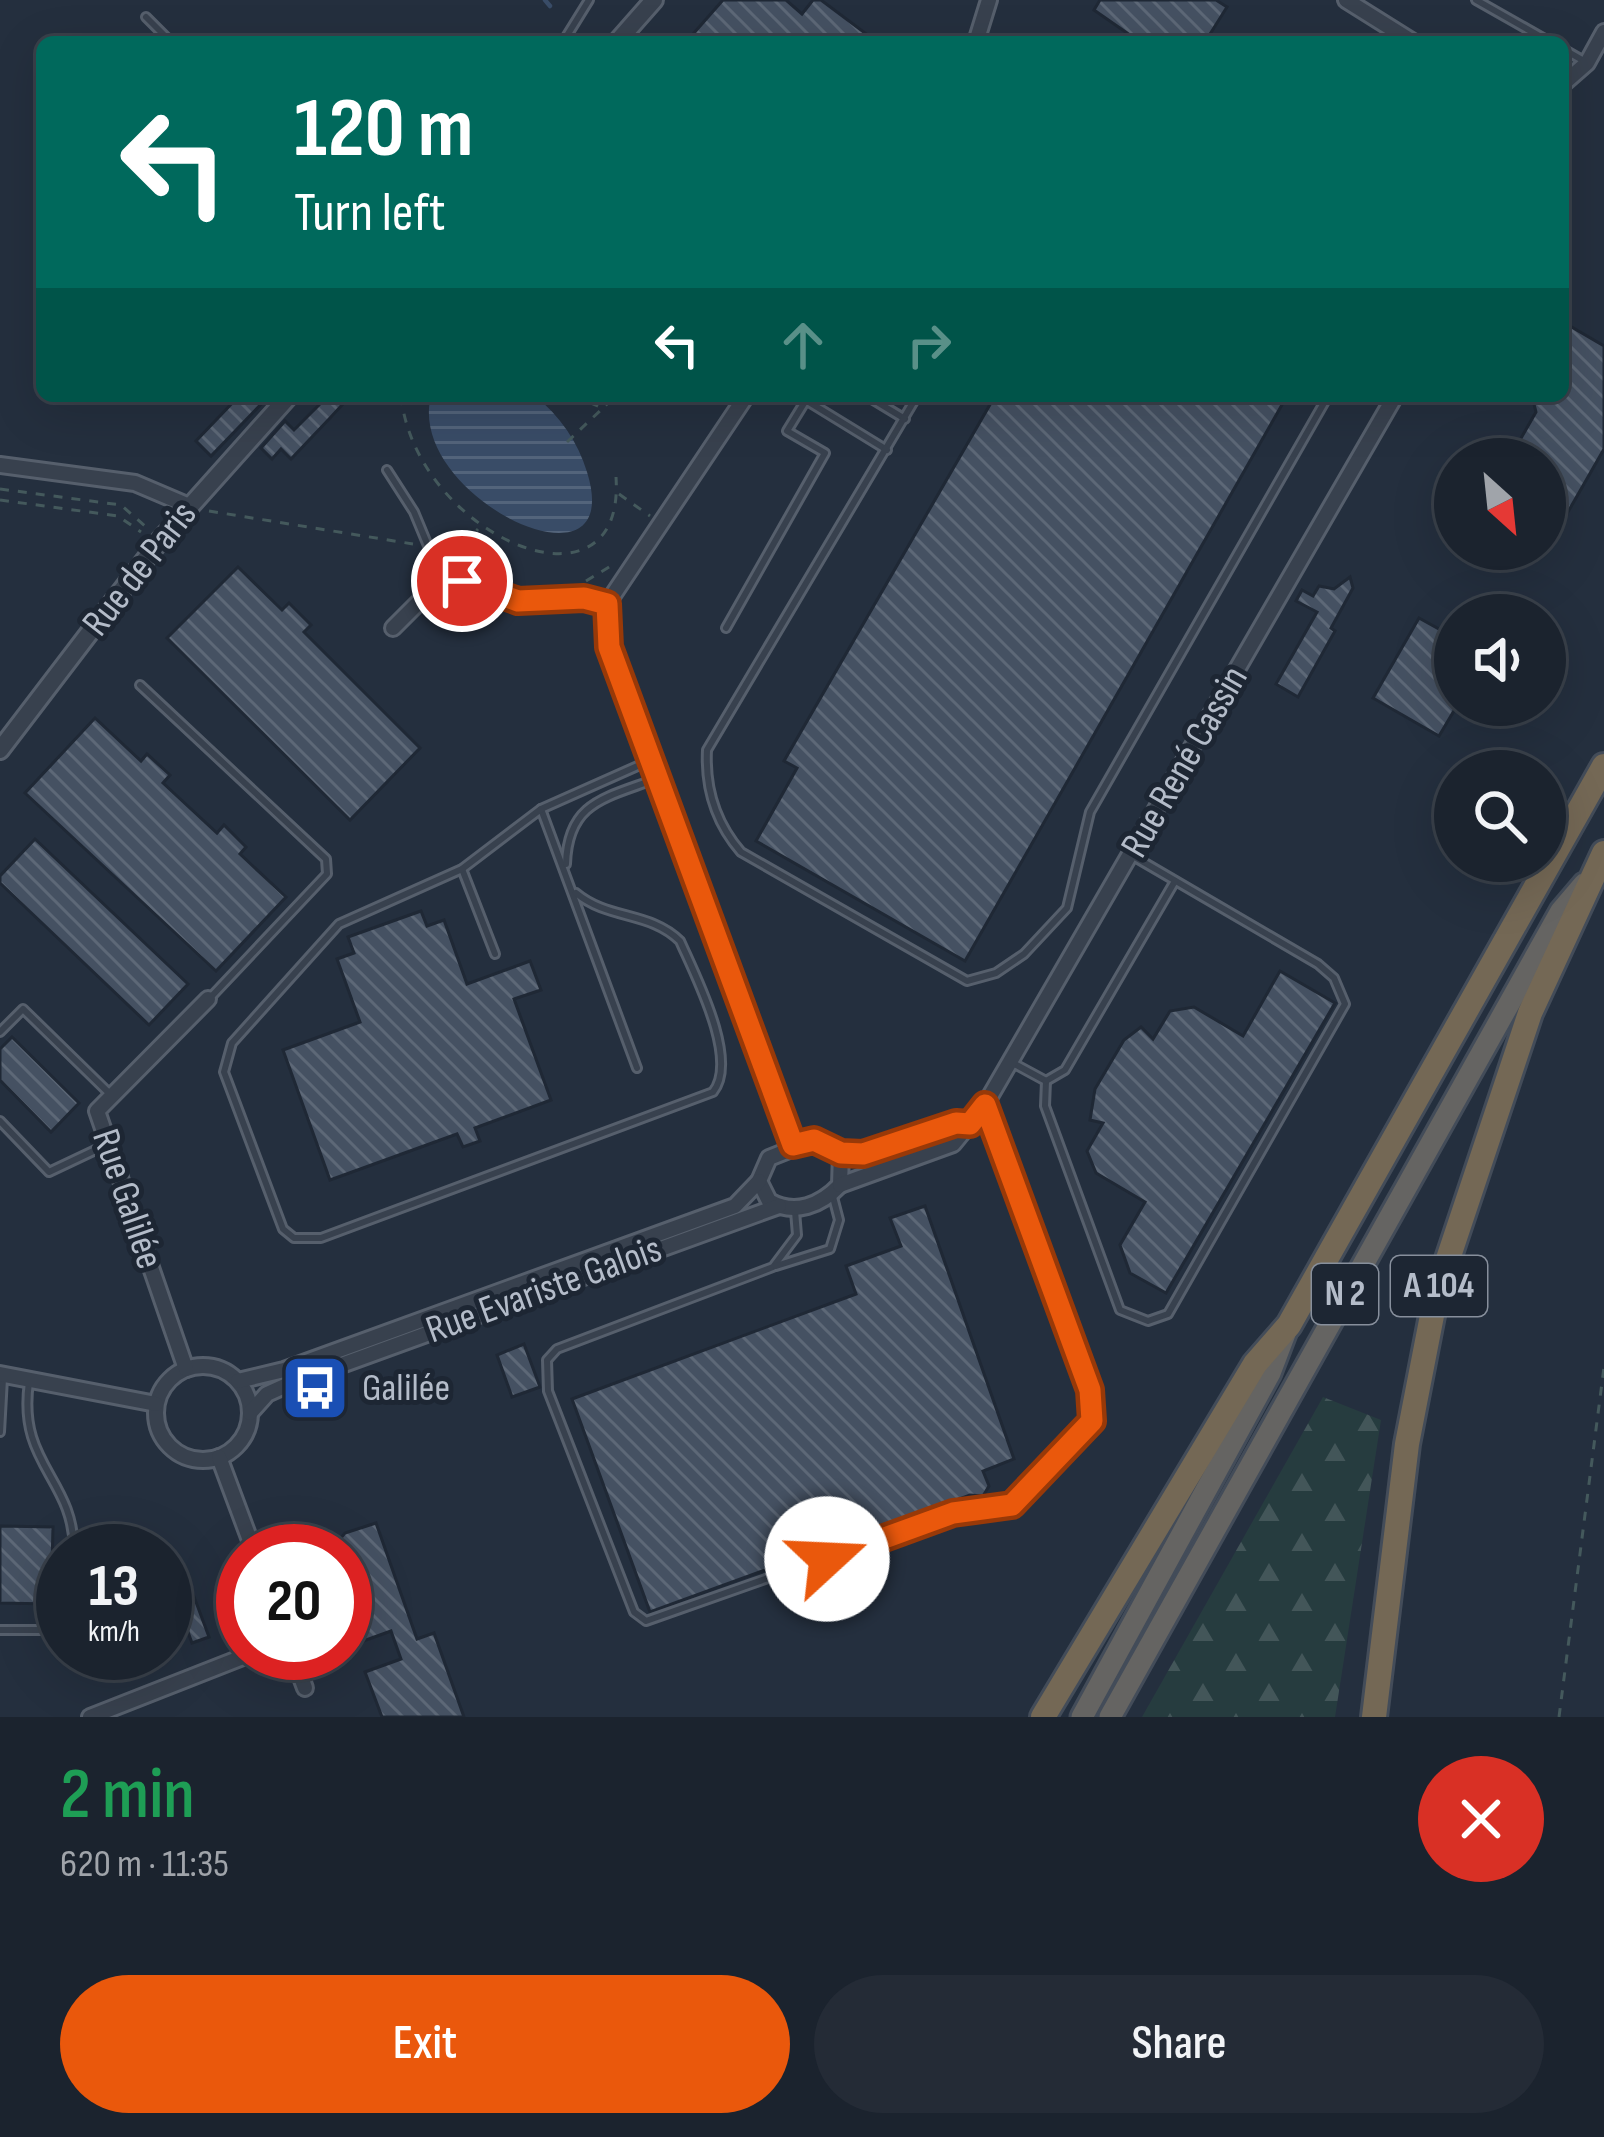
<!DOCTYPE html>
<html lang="en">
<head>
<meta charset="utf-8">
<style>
	:root { --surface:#1b232e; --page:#242b36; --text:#f1f3f6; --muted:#a0a4aa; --line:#39404a; --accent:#ea580c }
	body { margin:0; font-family:"Sofia Sans Condensed",sans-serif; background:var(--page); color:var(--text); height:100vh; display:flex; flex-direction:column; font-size:45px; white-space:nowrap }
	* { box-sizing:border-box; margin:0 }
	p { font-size:39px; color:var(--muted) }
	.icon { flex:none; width:66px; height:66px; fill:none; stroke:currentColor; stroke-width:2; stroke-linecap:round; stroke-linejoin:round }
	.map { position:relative; height:1717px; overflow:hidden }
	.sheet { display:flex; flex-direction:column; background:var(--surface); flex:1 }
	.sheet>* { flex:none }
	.guide { position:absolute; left:36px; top:36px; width:1533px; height:366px; border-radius:18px; box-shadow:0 12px 48px #0002,0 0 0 3px var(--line); background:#00695c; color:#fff; overflow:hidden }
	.needle { width:78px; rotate:153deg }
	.tools { position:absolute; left:1434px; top:438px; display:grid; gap:24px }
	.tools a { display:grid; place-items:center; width:132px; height:132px; border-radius:50%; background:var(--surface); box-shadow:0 12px 48px #0002,0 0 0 3px var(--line); font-size:60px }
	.speed { position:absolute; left:36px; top:1524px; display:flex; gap:24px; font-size:60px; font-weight:700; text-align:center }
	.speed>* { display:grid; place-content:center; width:156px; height:156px; border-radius:50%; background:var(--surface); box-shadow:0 12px 48px #0002,0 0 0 3px var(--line); line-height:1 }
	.speed small { font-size:30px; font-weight:400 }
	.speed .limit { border:18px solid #d22; background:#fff; color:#111 }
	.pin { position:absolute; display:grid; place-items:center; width:102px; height:102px; color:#fff; margin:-51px; border:6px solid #fff; border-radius:50%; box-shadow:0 3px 12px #0007 }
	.me { position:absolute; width:132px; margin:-66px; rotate:70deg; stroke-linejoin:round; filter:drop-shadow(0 0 9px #0008) }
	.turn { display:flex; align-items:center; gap:42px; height:252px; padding:0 60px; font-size:54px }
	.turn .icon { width:156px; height:156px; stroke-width:2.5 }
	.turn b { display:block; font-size:84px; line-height:102px }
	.lanes { display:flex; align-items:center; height:114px; padding:0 60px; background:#0003; justify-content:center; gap:60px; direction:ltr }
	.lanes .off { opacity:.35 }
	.round { display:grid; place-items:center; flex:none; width:126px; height:126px; border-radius:63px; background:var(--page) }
	.headline { display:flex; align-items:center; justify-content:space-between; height:204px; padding:0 60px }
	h1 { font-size:72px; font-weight:600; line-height:90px; color:#1e9e55 }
	.cta { display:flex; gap:24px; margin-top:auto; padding:24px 60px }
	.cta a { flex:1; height:138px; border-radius:72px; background:var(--accent); color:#fff; font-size:48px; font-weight:600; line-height:138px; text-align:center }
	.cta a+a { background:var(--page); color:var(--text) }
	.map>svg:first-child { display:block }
	.forest { fill:url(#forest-firs) }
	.water { fill:url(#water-rules) }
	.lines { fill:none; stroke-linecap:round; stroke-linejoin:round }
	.stream { stroke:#394c67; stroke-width:4.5 }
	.building { fill:url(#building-back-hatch); stroke:#1f2835; stroke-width:3 }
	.service-casing { stroke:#565f6c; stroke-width:12 }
	.minor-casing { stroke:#565f6c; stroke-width:20 }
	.tertiary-casing { stroke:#565f6c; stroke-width:22 }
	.trunk-casing { stroke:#434c59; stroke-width:27 }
	.motorway-casing { stroke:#434c59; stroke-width:30 }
	.path { stroke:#44595c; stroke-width:3; stroke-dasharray:9 9; stroke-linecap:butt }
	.service { stroke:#38414e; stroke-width:6 }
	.minor { stroke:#38414e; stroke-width:14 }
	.tertiary { stroke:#38414e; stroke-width:16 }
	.trunk { stroke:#656462; stroke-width:21 }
	.motorway { stroke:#746855; stroke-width:24 }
	.route-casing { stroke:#983908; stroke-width:30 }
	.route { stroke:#ea580c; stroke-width:21 }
	.labels { text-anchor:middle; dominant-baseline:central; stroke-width:10; stroke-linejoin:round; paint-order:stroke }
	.shield { fill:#1d2633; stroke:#878f9c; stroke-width:3 }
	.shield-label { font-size:36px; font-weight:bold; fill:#b4bcc9 }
	.street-label { font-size:39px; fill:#b4bcc9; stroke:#1d2633 }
	.poi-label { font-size:39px; fill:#b4bcc9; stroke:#1d2633; text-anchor:start }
</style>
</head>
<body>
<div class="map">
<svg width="1604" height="1717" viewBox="0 0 1604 1717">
	<defs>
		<pattern id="forest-firs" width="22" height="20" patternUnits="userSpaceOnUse" patternTransform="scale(3)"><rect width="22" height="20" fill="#263c3f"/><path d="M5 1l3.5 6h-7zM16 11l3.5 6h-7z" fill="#435659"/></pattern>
		<pattern id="water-rules" width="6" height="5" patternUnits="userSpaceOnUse" patternTransform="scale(3)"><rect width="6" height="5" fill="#394c67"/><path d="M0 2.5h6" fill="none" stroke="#53647b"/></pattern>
		<pattern id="building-back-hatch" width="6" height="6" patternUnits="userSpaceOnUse" patternTransform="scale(3)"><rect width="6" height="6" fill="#455162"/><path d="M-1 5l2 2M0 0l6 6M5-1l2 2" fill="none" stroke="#5d6877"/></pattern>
	</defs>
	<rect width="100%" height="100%" fill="#242f3e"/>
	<!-- forest -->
	<path class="forest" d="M 1323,1397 L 1381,1420 L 1335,1717 L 1142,1717 Z"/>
	<!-- water -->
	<path class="water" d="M 431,396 L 535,396 C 560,416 578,442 587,472 C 628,603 405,497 431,396 Z"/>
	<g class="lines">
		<!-- stream -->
		<path class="stream" d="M 545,0 L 550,6"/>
	</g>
	<!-- building -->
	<g class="building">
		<path d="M 723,0 L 786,0 L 802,14 L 813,0 L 821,0 L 877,42 L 686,42 Z"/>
		<path d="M 1100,0 L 1216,0 L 1227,7 L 1205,42 L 1140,42 L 1094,10 Z"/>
		<path d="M 1563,322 L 1604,346 L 1604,449 L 1545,552 L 1545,459 L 1509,459 L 1536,412 L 1532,396 L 1563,396 Z"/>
		<path d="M 239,396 L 269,396 L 211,456 L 196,441 Z"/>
		<path d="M 328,396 L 342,405 L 330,418 L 291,459 L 281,449 L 272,459 L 261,448 L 285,421 L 294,430 Z"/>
		<path d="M 995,396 L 1287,396 L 965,961 L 756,841 L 797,768 L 784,761 Z"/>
		<path d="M 238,567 L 282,610 L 289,603 L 311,625 L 304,632 L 420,748 L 350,820 L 167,638 Z"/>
		<path d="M 1350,577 L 1353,588 L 1331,628 L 1335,631 L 1298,697 L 1276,684 L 1317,612 L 1296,601 L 1302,590 L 1313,596 L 1319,586 L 1334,589 Z"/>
		<path d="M 1419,618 L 1455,638 L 1455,709 L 1439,736 L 1373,698 Z"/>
		<path d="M 95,718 L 141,761 L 147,754 L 170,775 L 163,783 L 217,833 L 224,825 L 246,847 L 240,854 L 286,897 L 216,971 L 25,793 Z"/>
		<path d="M 35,839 L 188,984 L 149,1025 L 0,883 L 0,876 Z"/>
		<path d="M 421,911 L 427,926 L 444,920 L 467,984 L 530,961 L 541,990 L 514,999 L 551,1100 L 475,1128 L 480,1141 L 463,1147 L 457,1134 L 330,1180 L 283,1050 L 360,1022 L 337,959 L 354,953 L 348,937 Z"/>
		<path d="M 1280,971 L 1335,1003 L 1166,1293 L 1130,1273 L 1120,1245 L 1145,1202 L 1096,1173 L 1087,1151 L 1103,1123 L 1090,1120 L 1095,1089 L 1124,1040 L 1141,1027 L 1153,1039 L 1170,1011 L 1194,1007 L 1243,1036 Z"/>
		<path d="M 12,1037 L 79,1103 L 51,1132 L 0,1080 L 0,1049 Z"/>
		<path d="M 925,1206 L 1014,1459 L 983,1471 L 989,1486 L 983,1496 L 970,1495 L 650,1612 L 572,1399 L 856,1294 L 846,1266 L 901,1246 L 890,1218 Z"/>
		<path d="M 524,1344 L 540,1387 L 512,1397 L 497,1355 Z"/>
		<path d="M 376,1523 L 417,1639 L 434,1633 L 464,1717 L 382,1717 L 365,1672 L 401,1659 L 391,1631 L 355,1644 L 345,1618 L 345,1551 L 330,1551 L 345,1533 Z"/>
		<path d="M 0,1526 L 53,1527 L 51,1604 L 0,1603 Z"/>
		<path d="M 183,1567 L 209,1637 L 192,1643 L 184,1621 L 165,1628 L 165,1574 Z"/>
	</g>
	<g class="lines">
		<defs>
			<g id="service">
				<path d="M 1476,0 L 1550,42"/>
				<path d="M 146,17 L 171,42"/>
				<path d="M 563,42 L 589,0"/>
				<path d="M 1563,49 L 1584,61"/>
				<path d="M 799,396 L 887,450"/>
				<path d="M 867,396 L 905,419"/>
				<path d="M 917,396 L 707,750 C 705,789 715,822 741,852 L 967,981 L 996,973 L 1024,954 L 1067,908 L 1090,812 L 1328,396"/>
				<path d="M 387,470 L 414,512 L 443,582"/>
				<path d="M 726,628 L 825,453 L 787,431 L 806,400"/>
				<path d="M 140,685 L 326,859 L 327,874 L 210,998"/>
				<path d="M 541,809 L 637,1068"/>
				<path d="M 566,864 C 568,801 606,798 658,778"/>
				<path d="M 462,869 L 495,954"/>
				<path d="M 576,893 C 608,920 650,911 680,941 C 696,977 739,1060 713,1092 L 321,1238 L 294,1238 L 283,1229 L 224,1072 L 232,1043 L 339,924 L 462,869 L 541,809 L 651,760"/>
				<path d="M 0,1032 L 23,1009 L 110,1094"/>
				<path d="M 1011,1062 L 1046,1081 L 1045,1106 L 1120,1310 L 1148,1321 L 1168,1314 L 1345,1004 L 1334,978 L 1318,964 L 1133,856"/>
				<path d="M 1046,1081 L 1065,1070 L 1175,881"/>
				<path d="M 0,1121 L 49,1172 L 106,1145"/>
				<path d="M 795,1211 L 797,1235 L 773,1267 L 557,1349 L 547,1360 L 548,1391 L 634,1612 L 646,1621 L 953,1513 L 1012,1505 L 1092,1421 L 1090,1390 L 985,1105"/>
				<path d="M 776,1266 L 830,1249 L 839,1220 L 833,1197"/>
				<path d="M 29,1382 C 17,1465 74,1478 74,1551"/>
				<path d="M 0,1432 L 3,1378"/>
				<path d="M 0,1630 L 63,1630"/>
			</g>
			<g id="minor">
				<path d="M 1346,0 L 1413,42"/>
				<path d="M 976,42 L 989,0"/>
				<path d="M 1563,84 L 1587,63 L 1604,32"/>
				<path d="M 746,396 L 607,604 L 606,633 L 793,1145"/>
				<path d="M 0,465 L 135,483 L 189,506"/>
				<path d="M 393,628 L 434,587 L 452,581 L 518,600 L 584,598 L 607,604"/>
				<path d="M 814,1140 L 841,1153 L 840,1185 C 821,1205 795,1216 769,1201 L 759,1181 L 769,1158 Z"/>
				<path d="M 841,1153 L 880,1150 L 956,1123 L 970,1124"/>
				<path d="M 840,1185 L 953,1144 L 985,1105 L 1395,396"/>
				<circle cx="203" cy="1413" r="47"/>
				<path d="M 186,1369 L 97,1111 L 208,999"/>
				<path d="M 0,1374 L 156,1404"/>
				<path d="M 238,1381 L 284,1370 L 735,1206 L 759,1181"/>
				<path d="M 250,1413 L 267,1394 L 289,1384 L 779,1206"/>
				<path d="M 219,1457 L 254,1551"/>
				<path d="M 292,1653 L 305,1688"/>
				<path d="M 90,1717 L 253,1653"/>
			</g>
			<g id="tertiary">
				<path d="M 617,42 L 654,0"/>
				<path d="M 0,750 L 161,539 L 289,396"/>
			</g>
			<g id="trunk">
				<path d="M 1082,1717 L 1270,1373 L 1286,1331"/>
				<path d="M 1110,1717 L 1561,911 L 1584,884"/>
			</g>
			<g id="motorway">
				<path d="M 1043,1717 L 1255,1364 L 1289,1325 L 1604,766"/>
				<path d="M 1374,1717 L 1407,1444 L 1436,1295 L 1530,1013 L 1604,853"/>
			</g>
		</defs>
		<!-- service casing -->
		<use href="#service" class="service-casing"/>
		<!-- minor casing -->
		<use href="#minor" class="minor-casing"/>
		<!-- tertiary casing -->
		<use href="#tertiary" class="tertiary-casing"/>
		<!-- trunk casing -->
		<use href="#trunk" class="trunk-casing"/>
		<!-- motorway casing -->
		<use href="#motorway" class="motorway-casing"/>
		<!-- path -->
		<g class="path">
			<path d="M 401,396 C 416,537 626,625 616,477"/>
			<path d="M 573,396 L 603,408 L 615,396"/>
			<path d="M 713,396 L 724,405"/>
			<path d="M 567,442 L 603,408"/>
			<path d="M 0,489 L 121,505 L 146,527"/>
			<path d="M 619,494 L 650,516"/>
			<path d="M 0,500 L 118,516 L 141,532"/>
			<path d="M 209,511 L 413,544"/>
			<path d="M 444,557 L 468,568"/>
			<path d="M 453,558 L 478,529"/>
			<path d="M 586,581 L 614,564"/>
			<path d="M 1559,1717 L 1604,1367"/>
		</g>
		<!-- service -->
		<use href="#service" class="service"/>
		<!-- minor -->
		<use href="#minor" class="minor"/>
		<!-- tertiary -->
		<use href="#tertiary" class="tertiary"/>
		<!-- trunk -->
		<use href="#trunk" class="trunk"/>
		<!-- motorway -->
		<use href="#motorway" class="motorway"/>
	</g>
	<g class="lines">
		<defs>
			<path id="route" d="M 462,581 L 518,601 L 584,598 L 607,604 L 609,647 L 793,1145 L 814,1140 L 841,1153 L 863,1154 L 956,1123 L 970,1124 L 985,1105 L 1090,1390 L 1092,1421 L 1012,1505 L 953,1513 L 827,1559"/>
		</defs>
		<!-- route casing -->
		<use href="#route" class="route-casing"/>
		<!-- route -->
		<use href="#route" class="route"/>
	</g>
	<!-- icons -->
	<defs>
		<symbol id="bus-square" viewBox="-11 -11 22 22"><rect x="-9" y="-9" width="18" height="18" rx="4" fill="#1a4fb4" stroke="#1d2633"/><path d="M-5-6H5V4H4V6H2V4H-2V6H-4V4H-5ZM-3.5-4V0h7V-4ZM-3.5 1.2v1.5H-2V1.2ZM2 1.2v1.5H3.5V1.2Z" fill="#fff"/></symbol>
	</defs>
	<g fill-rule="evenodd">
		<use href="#bus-square" x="277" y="1350" width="76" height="76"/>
	</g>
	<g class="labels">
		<!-- shield labels -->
		<g class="shield">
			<rect x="1391" y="1256" width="96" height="60" rx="9"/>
			<rect x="1312" y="1264" width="66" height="60" rx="9"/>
		</g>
		<g class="shield-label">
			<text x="1439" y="1286">A 104</text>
			<text x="1345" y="1294">N 2</text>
		</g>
		<!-- street labels -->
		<g class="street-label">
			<text transform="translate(140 569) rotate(-52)">Rue de Paris</text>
			<text transform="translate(1185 762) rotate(-60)">Rue René Cassin</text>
			<text transform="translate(127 1199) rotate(71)">Rue Galilée</text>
			<text transform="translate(544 1290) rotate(-20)">Rue Evariste Galois</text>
		</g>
		<!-- poi labels -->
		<g class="poi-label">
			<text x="362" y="1388">Galilée</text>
		</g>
	</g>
</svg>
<div class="tools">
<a><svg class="needle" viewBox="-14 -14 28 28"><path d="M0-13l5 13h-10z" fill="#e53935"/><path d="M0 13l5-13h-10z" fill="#a0a4aa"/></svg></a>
<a><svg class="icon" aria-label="sound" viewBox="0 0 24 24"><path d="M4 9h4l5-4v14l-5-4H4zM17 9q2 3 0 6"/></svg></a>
<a><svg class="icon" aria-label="search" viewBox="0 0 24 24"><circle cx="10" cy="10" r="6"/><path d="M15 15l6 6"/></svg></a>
</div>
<div class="speed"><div>13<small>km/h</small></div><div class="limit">20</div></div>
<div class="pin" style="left:462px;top:581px;background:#d93025"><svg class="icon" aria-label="arrive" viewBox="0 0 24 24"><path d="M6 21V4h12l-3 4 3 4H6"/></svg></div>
<svg class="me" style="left:827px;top:1559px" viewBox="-20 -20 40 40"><circle r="19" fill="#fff"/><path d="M0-13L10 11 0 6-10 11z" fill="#ea580c"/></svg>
<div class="guide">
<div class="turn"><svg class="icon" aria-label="left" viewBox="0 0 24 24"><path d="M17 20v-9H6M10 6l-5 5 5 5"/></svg><div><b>120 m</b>Turn left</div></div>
<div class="lanes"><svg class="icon" aria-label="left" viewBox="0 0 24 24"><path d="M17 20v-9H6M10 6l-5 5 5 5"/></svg><svg class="icon off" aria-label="ahead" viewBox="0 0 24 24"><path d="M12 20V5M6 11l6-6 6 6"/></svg><svg class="icon off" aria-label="right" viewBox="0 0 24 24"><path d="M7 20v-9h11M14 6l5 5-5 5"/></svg></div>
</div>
</div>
<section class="sheet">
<div class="headline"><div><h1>2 min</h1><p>620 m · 11:35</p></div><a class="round" style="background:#d93025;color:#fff"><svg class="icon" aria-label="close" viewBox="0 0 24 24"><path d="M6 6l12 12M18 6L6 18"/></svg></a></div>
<div class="cta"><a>Exit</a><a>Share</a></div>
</section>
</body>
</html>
